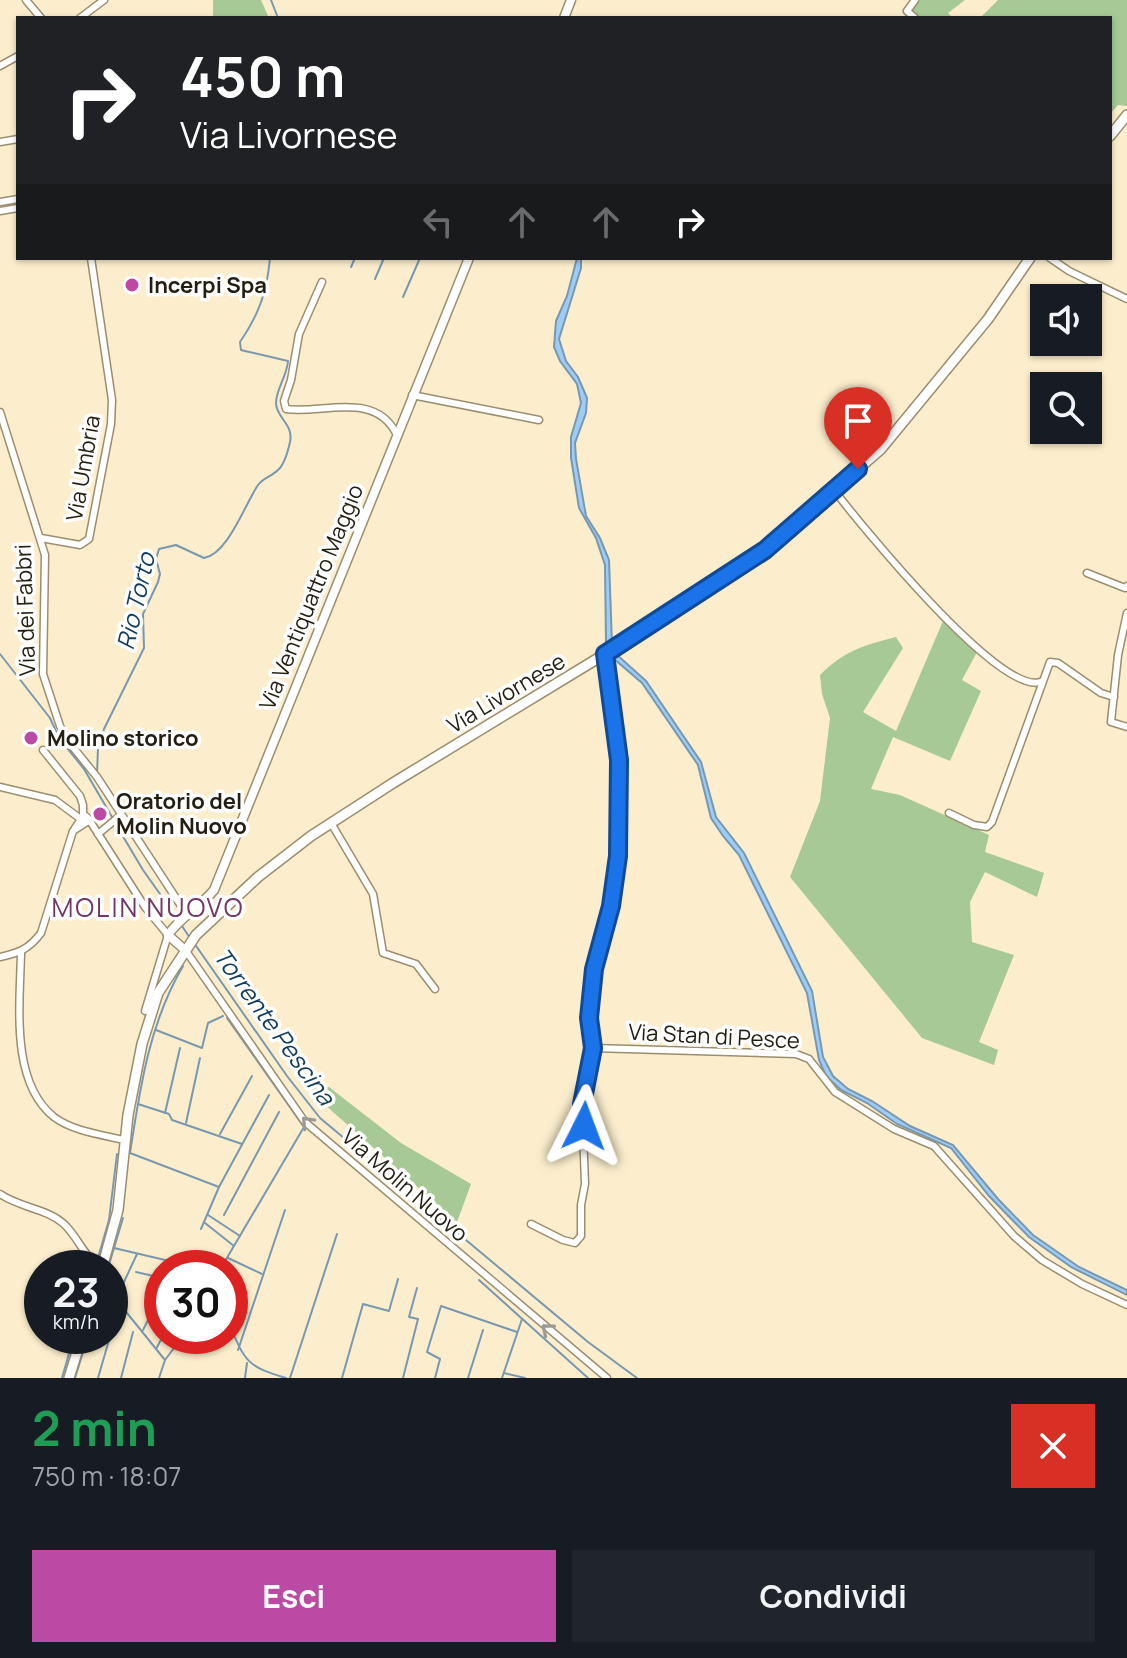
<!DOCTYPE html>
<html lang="it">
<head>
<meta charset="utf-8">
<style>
	:root { --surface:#171b24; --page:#20242c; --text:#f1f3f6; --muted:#9ea1a6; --accent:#bb4aa5 }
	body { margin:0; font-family:Manrope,sans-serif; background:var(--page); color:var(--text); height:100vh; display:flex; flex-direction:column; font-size:30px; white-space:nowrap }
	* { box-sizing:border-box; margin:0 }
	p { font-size:26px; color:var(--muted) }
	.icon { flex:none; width:44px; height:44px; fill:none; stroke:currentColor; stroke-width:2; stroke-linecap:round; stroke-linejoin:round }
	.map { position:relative; height:1378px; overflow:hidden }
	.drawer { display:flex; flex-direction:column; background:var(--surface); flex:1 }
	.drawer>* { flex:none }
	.guide { position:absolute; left:16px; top:16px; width:1096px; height:244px; border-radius:0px; box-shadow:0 2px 6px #0004; background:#202124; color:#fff; overflow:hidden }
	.fabs { position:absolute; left:1030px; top:284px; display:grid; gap:16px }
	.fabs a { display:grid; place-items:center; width:72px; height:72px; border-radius:0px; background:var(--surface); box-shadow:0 2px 6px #0004; font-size:40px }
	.speed { position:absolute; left:24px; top:1250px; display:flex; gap:16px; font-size:40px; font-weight:700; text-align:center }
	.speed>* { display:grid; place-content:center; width:104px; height:104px; border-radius:50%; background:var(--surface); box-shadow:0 2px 6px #0004; line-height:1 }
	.speed small { font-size:20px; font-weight:400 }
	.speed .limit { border:12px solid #d22; background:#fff; color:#111 }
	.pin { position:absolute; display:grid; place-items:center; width:68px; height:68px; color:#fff; margin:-82px -34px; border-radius:50% 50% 50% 0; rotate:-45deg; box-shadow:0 0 8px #0007 }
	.pin .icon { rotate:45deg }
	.me { position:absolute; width:88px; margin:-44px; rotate:3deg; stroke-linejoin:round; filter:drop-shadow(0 0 6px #0008) }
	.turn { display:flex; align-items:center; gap:28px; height:168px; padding:0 32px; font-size:36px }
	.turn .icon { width:104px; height:104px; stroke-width:2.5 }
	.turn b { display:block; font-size:56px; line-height:68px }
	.lanes { display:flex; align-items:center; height:76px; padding:0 32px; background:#0003; justify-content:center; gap:40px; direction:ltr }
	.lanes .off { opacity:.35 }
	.round { display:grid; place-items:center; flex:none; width:84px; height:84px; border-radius:0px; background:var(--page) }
	.overview { display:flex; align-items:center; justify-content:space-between; height:136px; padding:0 32px }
	h1 { font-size:48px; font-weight:700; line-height:60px; color:#1e9e55 }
	.primary-button { display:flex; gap:16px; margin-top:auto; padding:16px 32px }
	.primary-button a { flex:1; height:92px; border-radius:0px; background:var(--accent); color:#fff; font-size:32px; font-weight:700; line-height:92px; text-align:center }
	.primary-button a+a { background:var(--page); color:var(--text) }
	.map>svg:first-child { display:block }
	.green { fill:#a7c995 }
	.water { fill:#9dcdf7; stroke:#7898b2; stroke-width:2 }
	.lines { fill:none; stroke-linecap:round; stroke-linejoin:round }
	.stream { stroke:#7898b2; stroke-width:2 }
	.minor-casing { stroke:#9b8e6f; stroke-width:9 }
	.tertiary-casing { stroke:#9b8e6f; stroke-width:11 }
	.secondary-casing { stroke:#9b8e6f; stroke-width:12 }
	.minor { stroke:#fff; stroke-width:6 }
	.tertiary { stroke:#fff; stroke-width:8 }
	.secondary { stroke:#fff; stroke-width:9 }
	.oneway { stroke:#9c9a94 }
	.route-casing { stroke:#114b97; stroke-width:20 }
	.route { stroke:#1a73e8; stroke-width:14 }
	.poi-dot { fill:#bb4aa5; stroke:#fff; stroke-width:3 }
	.labels { text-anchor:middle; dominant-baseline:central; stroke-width:7; stroke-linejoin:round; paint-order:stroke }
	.poi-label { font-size:22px; font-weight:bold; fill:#231e11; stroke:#fff; text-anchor:start }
	.street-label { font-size:22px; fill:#231e11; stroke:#fff }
	.water-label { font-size:24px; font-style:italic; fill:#103d5f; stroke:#fff }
	.quarter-label { font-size:26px; letter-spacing:2px; fill:#713865; stroke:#fff }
</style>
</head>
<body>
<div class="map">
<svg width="1127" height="1378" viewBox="0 0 1127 1378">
	<rect width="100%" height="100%" fill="#fceecd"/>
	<!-- green -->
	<g class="green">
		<path d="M 213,0 L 261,0 L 269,18 L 213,18 Z"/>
		<path d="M 920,0 L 965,0 L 948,13 L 953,18 L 921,18 L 911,10 Z"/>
		<path d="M 998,0 L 1127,0 L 1127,106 L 1118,105 L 1110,114 L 1110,18 L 980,18 Z"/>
		<path d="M 943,621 L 977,652 L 962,680 L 981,691 L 950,761 L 893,737 L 871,789 L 900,795 L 989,835 L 985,852 L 1044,873 L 1037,897 L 985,872 L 970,902 L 972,942 L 1014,955 L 979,1042 L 998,1050 L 994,1065 L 922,1038 L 790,877 L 820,801 L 830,718 L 822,694 L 820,675 C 844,651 864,645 896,637 L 903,648 L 863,712 L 896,731 Z"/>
		<path d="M 329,1087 L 401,1143 L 471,1184 L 457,1222 L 324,1104 L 311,1088 Z"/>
	</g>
	<!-- water -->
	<path class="water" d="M 577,258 L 581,258 L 581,268 L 559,339 L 566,361 L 578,377 L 587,398 L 586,413 L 575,443 L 576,459 L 586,516 L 600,538 L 609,560 L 612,644 L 616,654 L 646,681 L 701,762 L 716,817 L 744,853 L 812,991 L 823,1057 L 833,1076 L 848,1089 L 872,1101 L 910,1126 L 953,1145 L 998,1199 L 1033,1235 L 1079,1267 L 1127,1290 L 1127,1295 L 1071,1267 L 1029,1237 L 989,1196 L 951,1148 L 897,1124 L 867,1103 L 841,1090 L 826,1076 L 819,1060 L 807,993 L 739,855 L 723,836 L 711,818 L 698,765 L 642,683 L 613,658 L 606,645 L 605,565 L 596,538 L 579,508 L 571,458 L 571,437 L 581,403 L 577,384 L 560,361 L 554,347 L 556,321 L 567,296 Z"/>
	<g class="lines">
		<!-- stream -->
		<g class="stream">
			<path d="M 271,0 L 278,18"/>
			<path d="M 351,267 L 355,258"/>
			<path d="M 375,279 L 384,258"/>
			<path d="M 403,297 L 420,258"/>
			<path d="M 0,654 L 50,718 L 59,738 L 84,769 L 112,817"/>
			<path d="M 97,774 L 98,748 L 104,729 L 144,648 L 143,614 L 158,582 L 160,574 L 156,559 L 159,549 L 176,545 L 204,558 C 228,554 245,504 258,485 C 263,478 272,476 278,470 C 285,464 288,451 290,442 C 294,424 276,418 276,403 C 276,389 287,376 288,361 L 245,351 L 241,350 L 240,342 C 259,314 267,292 270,258"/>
			<path d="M 115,823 L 143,870 L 177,918"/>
			<path d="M 180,923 L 190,938"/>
			<path d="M 194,943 L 287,1076 L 320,1118 L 588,1342 L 637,1378"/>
			<path d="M 183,966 C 149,1024 140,1088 130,1153 L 219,1187"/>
			<path d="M 156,1030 L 202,1048 L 208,1023 L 223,1016"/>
			<path d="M 138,1104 L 169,1114 L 172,1120 L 242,1144"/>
			<path d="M 165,1113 L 180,1048"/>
			<path d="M 186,1123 L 200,1058"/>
			<path d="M 220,1134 L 252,1076"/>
			<path d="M 208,1215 L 240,1236"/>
			<path d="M 224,1215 L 279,1112"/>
			<path d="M 205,1223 L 234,1246"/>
			<path d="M 201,1229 L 219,1187 L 269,1095"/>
			<path d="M 114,1248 L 199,1268"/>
			<path d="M 228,1258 L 262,1274"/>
			<path d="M 95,1268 L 109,1220 L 117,1154"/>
			<path d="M 108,1268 L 123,1218"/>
			<path d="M 221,1268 L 304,1127 L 227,1018"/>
			<path d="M 136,1272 L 162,1278"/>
			<path d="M 479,1280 L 588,1378"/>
			<path d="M 110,1292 L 165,1360 L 159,1378"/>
			<path d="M 116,1299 L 137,1254"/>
			<path d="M 230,1325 C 244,1361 248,1367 286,1378"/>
			<path d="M 143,1330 L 162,1292"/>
			<path d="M 156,1349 L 163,1336"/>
			<path d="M 238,1350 L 285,1210"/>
			<path d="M 165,1360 L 183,1336"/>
			<path d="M 504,1373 L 525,1378"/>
			<path d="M 62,1378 L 74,1336"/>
			<path d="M 75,1378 L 88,1336"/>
			<path d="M 98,1378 L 116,1316"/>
			<path d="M 121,1378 L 133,1332"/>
			<path d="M 245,1378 L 247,1363"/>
			<path d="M 290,1378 L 337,1234"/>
			<path d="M 342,1378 L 363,1304 L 389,1311 L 398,1279"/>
			<path d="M 403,1378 L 418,1319 L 409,1317 L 417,1288"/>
			<path d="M 435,1378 L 440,1359 L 427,1352 L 441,1306 L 517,1332"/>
			<path d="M 468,1378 L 483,1330"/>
			<path d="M 502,1378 L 522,1319"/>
		</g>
		<defs>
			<g id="minor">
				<path d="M 26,0 L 41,18"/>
				<path d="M 80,18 L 104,0"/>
				<path d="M 915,18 L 907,11 L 915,0"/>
				<path d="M 0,66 L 18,56"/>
				<path d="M 0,142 L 18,139"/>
				<path d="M 0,202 L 18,199"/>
				<path d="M 0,211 L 18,208"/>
				<path d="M 1050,258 L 1069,271 L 1127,299"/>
				<path d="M 322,282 L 299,334 L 291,380 L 284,401 L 286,409 C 323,414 374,391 396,433"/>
				<path d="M 412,395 L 539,420"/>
				<path d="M 0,412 L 45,555 L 43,674 L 60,726 L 68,741 L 97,777 L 187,915"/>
				<path d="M 834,490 C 860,524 999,695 1040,682"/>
				<path d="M 41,538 L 80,545 L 89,539 L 111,424 L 112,400 L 91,258"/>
				<path d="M 1087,573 L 1125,588 L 1127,586"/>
				<path d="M 1127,613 L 1118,655 L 1111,722 L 1127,727"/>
				<path d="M 43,750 L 80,796 L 83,805 L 83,815"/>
				<path d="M 0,787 L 55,800 L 82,820"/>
				<path d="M 949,813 L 974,825 L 987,827 L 992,822 L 1050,662 L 1058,663 L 1101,693 L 1114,697"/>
				<path d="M 331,823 L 373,894 L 383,953 L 416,964 L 435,989"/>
				<path d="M 75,828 L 84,815 L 88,818 L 145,907 L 168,935 L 145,1011"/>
				<path d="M 98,834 L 121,815"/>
				<path d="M 186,951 L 305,1122 L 607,1378"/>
				<path d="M 21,953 C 20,1004 10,1082 54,1117 C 72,1131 103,1135 124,1140"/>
				<path d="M 0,957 C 19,953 29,949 41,933 L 73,831 L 90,820"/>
				<path d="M 593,1048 L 796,1054 L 809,1059 L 835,1092 L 894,1129 L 934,1146 L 1014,1236 L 1042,1260 L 1082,1284 L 1127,1305"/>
				<path d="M 0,1194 C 20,1208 46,1208 64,1224 C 79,1238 83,1257 102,1267"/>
				<path d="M 531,1224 L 563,1240 L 575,1243 L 581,1236 L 581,1205 L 585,1184 L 582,1104 L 593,1048 L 589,1018 L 594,969 L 611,906 L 618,856 L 619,760 L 605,654"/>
			</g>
			<g id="tertiary">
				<path d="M 564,18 L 571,0"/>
				<path d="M 185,950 L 168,935 C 180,917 200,907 214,890 L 469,258"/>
			</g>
			<g id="secondary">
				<path d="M 1110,136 L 1127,115"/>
				<path d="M 102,1268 L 118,1210 L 128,1115 L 142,1044 L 158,993 L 196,935 L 258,877 L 311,836 L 393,783 L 605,654 L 765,550 L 881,449 L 988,319 L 1030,258"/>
				<path d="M 69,1378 L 82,1336"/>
			</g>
		</defs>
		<!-- minor casing -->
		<use href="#minor" class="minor-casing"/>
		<!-- tertiary casing -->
		<use href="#tertiary" class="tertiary-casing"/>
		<!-- secondary casing -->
		<use href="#secondary" class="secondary-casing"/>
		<!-- minor -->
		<use href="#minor" class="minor"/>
		<!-- tertiary -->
		<use href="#tertiary" class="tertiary"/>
		<!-- secondary -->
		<use href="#secondary" class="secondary"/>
	</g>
	<!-- one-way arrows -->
	<defs><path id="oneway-chevron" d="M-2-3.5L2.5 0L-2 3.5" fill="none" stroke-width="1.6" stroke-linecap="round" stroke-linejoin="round" transform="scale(2)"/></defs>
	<g class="oneway">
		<use href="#oneway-chevron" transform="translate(307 1122) rotate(-134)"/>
		<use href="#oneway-chevron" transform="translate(547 1329) rotate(-140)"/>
	</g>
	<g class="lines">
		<defs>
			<path id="route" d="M 584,1126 L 582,1104 L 593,1048 L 589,1018 L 594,969 L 611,906 L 618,856 L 619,760 L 605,654 L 765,550 L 858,469"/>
		</defs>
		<!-- route casing -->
		<use href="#route" class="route-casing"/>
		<!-- route -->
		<use href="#route" class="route"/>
	</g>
	<!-- markers -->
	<g class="poi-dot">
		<circle cx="132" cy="285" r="8"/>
		<circle cx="31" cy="738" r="8"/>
		<circle cx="100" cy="814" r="8"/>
	</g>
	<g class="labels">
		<!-- poi labels -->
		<g class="poi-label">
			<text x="148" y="285">Incerpi Spa</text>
			<text x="47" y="738">Molino storico</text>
			<text x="116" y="801">Oratorio del<tspan x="116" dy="25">Molin Nuovo</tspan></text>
		</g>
		<!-- street labels -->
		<g class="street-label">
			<text transform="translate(83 468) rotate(-80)">Via Umbria</text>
			<text transform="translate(311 597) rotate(-68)">Via Ventiquattro Maggio</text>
			<text transform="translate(25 610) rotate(-92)">Via dei Fabbri</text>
			<text transform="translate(506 693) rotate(-31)">Via Livornese</text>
			<text transform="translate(714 1036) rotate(3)">Via Stan di Pesce</text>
			<text transform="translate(405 1185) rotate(41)">Via Molin Nuovo</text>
		</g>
		<!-- water labels -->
		<g class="water-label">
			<text transform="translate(135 601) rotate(-77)">Rio Torto</text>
			<text transform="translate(275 1026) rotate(54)">Torrente Pescina</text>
		</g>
		<!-- quarter labels -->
		<g class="quarter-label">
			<text x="148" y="907">MOLIN NUOVO</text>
		</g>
	</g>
</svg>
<div class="fabs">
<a><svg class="icon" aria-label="sound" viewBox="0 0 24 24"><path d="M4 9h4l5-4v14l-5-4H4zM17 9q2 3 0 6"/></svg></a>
<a><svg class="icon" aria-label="search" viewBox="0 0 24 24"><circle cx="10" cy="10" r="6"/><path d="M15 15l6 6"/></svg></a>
</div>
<div class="speed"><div>23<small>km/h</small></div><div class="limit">30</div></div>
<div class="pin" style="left:858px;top:469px;background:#d93025"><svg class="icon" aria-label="arrive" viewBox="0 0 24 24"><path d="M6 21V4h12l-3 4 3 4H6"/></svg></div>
<svg class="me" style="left:584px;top:1126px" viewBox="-20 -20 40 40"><path d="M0-17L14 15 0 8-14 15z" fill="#1a73e8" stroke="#fff" stroke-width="4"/></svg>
<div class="guide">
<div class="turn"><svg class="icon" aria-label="right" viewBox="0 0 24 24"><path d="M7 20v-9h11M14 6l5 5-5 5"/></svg><div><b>450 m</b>Via Livornese</div></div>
<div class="lanes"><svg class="icon off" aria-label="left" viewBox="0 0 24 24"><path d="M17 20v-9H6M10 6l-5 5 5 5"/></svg><svg class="icon off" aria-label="ahead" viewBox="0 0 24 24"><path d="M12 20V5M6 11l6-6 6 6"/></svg><svg class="icon off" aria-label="ahead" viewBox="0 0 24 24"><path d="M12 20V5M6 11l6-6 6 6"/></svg><svg class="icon" aria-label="right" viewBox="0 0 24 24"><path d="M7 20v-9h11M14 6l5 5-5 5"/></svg></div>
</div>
</div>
<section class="drawer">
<div class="overview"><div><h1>2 min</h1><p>750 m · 18:07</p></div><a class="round" style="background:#d93025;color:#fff"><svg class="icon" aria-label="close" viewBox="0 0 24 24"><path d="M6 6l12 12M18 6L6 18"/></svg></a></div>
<div class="primary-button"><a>Esci</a><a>Condividi</a></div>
</section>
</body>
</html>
